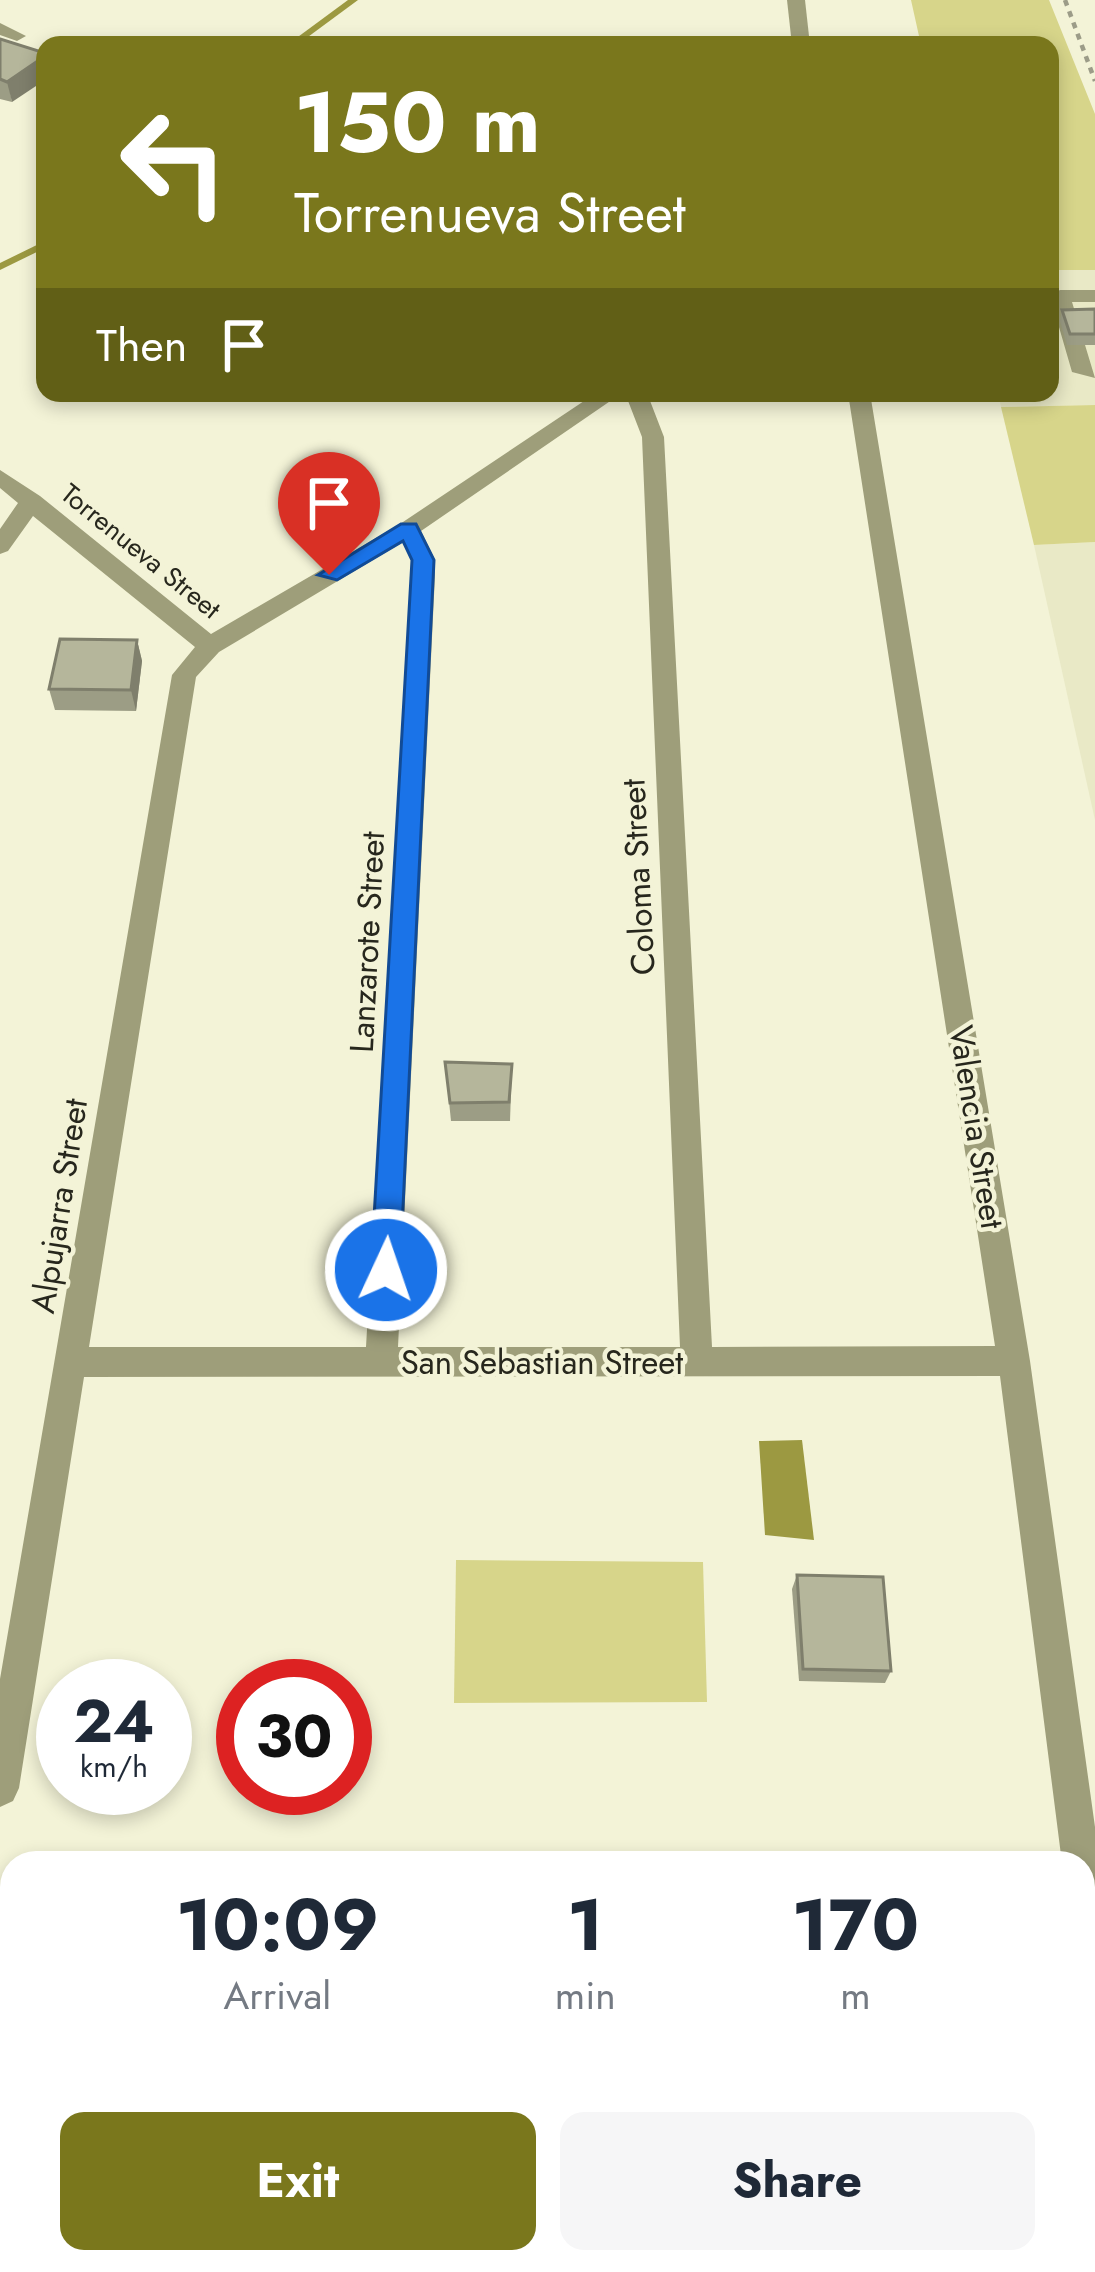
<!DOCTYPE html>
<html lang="en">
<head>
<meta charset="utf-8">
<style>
	:root { --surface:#fff; --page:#f6f6f7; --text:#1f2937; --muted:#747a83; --accent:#7a771c }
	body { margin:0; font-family:Jost,sans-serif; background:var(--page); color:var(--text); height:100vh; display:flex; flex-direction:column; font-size:45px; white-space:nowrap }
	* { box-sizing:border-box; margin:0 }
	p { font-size:39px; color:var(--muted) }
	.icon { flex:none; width:66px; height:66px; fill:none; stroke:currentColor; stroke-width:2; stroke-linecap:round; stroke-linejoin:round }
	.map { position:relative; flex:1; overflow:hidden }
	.panel { position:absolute; left:0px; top:1851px; width:1095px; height:423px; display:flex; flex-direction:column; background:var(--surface); border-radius:36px 36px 0 0; box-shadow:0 6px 18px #0003 }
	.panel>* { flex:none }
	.hud { position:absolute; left:36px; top:36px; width:1023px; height:366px; border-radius:24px; box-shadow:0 6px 18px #0003; background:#7a771c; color:#fff; overflow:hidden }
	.speed { position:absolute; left:36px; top:1659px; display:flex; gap:24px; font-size:60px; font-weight:700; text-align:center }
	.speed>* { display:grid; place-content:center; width:156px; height:156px; border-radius:50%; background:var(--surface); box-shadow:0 6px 18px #0003; line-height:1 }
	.speed small { font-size:30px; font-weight:400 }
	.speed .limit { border:18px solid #d22; background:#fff; color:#111 }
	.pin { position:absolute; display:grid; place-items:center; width:102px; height:102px; color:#fff; margin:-123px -51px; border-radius:50% 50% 50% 0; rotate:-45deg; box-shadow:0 0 12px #0007 }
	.pin .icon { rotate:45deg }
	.me { position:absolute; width:132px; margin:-66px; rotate:3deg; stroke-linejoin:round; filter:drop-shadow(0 0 9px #0008) }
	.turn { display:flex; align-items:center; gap:42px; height:252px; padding:0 60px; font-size:54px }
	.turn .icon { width:156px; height:156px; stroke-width:2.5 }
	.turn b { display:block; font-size:84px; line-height:102px }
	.then { display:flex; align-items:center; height:114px; padding:0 60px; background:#0003; gap:24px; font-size:45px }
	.eta { display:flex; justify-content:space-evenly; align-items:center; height:204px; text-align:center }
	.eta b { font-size:72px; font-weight:700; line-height:84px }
	.action { display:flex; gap:24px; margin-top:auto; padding:24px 60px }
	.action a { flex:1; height:138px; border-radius:24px; background:var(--accent); color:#fff; font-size:48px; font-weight:700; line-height:138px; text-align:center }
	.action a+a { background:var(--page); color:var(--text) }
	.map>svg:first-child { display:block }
	.built { fill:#e9e9c6 }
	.green { fill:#d7d58a }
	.water { fill:#9c9941 }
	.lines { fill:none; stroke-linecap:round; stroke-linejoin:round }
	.stream { fill:#9c9941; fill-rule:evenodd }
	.path { stroke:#9c9c88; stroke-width:4.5; stroke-dasharray:6 6; stroke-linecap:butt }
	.minor { fill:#9e9e7a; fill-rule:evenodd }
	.wall { fill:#9c9d85 }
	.shaded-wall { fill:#7f7f6c }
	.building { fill:#b5b69b; stroke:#7f7f6c; stroke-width:3 }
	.route { fill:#1a73e8; stroke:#114b97; stroke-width:3 }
	.labels { text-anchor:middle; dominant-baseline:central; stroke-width:9; stroke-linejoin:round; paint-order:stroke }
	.far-street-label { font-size:27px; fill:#27271d; stroke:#f3f3d7 }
	.street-label { font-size:33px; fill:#27271d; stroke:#f3f3d7 }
</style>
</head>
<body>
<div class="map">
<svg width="1095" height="2272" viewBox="0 0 1095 2272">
	<rect width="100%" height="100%" fill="#f3f3d7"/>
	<!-- built -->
	<g class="built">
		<path d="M 1050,270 L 1095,270 L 1095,405 L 1001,407 L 998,393 L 1050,393 Z"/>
		<path d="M 1095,542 L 1095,820 L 1034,545 Z"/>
	</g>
	<!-- green -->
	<g class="green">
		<path d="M 911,0 L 1049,0 L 1095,114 L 1095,270 L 1050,270 L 1050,45 L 921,45 Z"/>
		<path d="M 1095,405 L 1095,542 L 1034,545 L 1001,407 Z"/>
		<path d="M 456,1560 L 703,1562 L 707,1702 L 454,1703 Z"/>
	</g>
	<!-- water -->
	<path class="water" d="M 802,1440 L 814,1540 L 765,1535 L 759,1441 Z"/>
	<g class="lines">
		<!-- stream -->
		<g class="stream">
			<path d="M 348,0 L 358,0 L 297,45 L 287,45 Z"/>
			<path d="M 45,241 L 45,248 L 0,270 L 0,263 Z"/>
		</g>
		<!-- path -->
		<path class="path" d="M 1065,0 L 1095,81"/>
		<!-- minor -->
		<g class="minor">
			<path d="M 787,0 L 805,0 L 810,45 L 792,45 Z"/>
			<path d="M 0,23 L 26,36 L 17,41 L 0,35 Z"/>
			<path d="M 1095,290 L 1095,302 L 1072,302 L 1095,378 L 1072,372 L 1050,296 L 1060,290 Z"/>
			<path d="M 596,393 L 622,393 L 421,531 L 435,560 L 435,575 L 398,1347 L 680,1347 L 642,437 L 625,393 L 647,393 L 664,437 L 712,1347 L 995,1346 L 848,393 L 870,393 L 1030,1361 L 1095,1827 L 1095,1995 L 1083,1990 L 1083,1863 L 1062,1863 L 1000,1376 L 84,1377 L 19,1788 L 13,1801 L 0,1807 L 0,1679 L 172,675 L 195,647 L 33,516 L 8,551 L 0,554 L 0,529 L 18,503 L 0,488 L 0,470 L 40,496 L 211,634 L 400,524 ZM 403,542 L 411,560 L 411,575 L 366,1347 L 89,1347 L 196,677 L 219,652 Z"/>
			<rect x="0" y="1963" width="12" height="40"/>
			<path d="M 1083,1999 L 1095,2004 L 1095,2045 L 1083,2040 Z"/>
			<path d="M 291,2262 L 333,2262 L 332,2272 L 290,2272 Z"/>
			<rect x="704" y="2262" width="42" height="10"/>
		</g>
	</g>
	<!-- wall -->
	<g class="wall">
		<path d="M 0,39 L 12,102 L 0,99 Z"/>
		<path d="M 1095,309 L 1095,345 L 1067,345 L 1060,321 L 1062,310 Z"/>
		<path d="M 137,640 L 142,661 L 136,711 L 55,710 L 49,689 Z"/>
		<path d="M 445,1062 L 512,1064 L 510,1121 L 451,1121 Z"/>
		<path d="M 797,1575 L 891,1671 L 885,1683 L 799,1681 L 792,1589 Z"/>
		<path d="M 904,2262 L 1043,2262 L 1043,2272 L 905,2272 Z"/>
	</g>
	<!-- shaded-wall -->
	<g class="shaded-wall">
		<path d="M 45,56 L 45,80 L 12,102 L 7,82 Z"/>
		<path d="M 137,640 L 142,661 L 136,711 L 131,690 Z"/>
	</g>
	<!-- building -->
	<g class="building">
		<path d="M 0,39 L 45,53 L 45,56 L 7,82 L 0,79 Z"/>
		<path d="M 1095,309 L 1095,334 L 1070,334 L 1062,310 Z"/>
		<path d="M 60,639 L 137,640 L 131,690 L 49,689 Z"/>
		<path d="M 445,1062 L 512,1064 L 509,1102 L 450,1103 Z"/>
		<path d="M 797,1575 L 883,1577 L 891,1671 L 803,1669 Z"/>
		<path d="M 912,2262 L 1043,2262 L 1043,2272 L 913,2272 Z"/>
	</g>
	<!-- route -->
	<path class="route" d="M 401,524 L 416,524 L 434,560 L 400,1270 L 386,1282 L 371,1270 L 412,560 L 403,541 L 337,580 L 318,575 Z"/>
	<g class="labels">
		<!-- far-street labels -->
		<g class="far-street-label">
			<text transform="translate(141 551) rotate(39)">Torrenueva Street</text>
		</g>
		<!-- street labels -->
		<g class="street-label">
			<text transform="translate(638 877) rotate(-93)">Coloma Street</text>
			<text transform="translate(367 942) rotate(-87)">Lanzarote Street</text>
			<text transform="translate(977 1127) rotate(81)">Valencia Street</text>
			<text transform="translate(59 1206) rotate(-81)">Alpujarra Street</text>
			<text x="542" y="1362">San Sebastian Street</text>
		</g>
	</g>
</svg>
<div class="speed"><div>24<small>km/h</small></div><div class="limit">30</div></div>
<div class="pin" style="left:329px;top:575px;background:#d93025"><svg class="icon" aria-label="arrive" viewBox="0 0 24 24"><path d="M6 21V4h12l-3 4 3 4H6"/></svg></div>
<svg class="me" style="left:386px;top:1270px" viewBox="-20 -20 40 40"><circle r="17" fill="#1a73e8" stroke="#fff" stroke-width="3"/><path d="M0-11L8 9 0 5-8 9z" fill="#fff"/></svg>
<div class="hud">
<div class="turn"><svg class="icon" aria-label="left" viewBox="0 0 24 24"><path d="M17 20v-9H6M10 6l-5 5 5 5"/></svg><div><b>150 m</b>Torrenueva Street</div></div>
<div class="then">Then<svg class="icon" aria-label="arrive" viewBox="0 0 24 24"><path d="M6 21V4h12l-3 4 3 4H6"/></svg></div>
</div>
<section class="panel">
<div class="eta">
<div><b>10:09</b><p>Arrival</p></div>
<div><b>1</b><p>min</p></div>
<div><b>170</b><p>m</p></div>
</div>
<div class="action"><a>Exit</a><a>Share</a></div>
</section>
</div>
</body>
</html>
